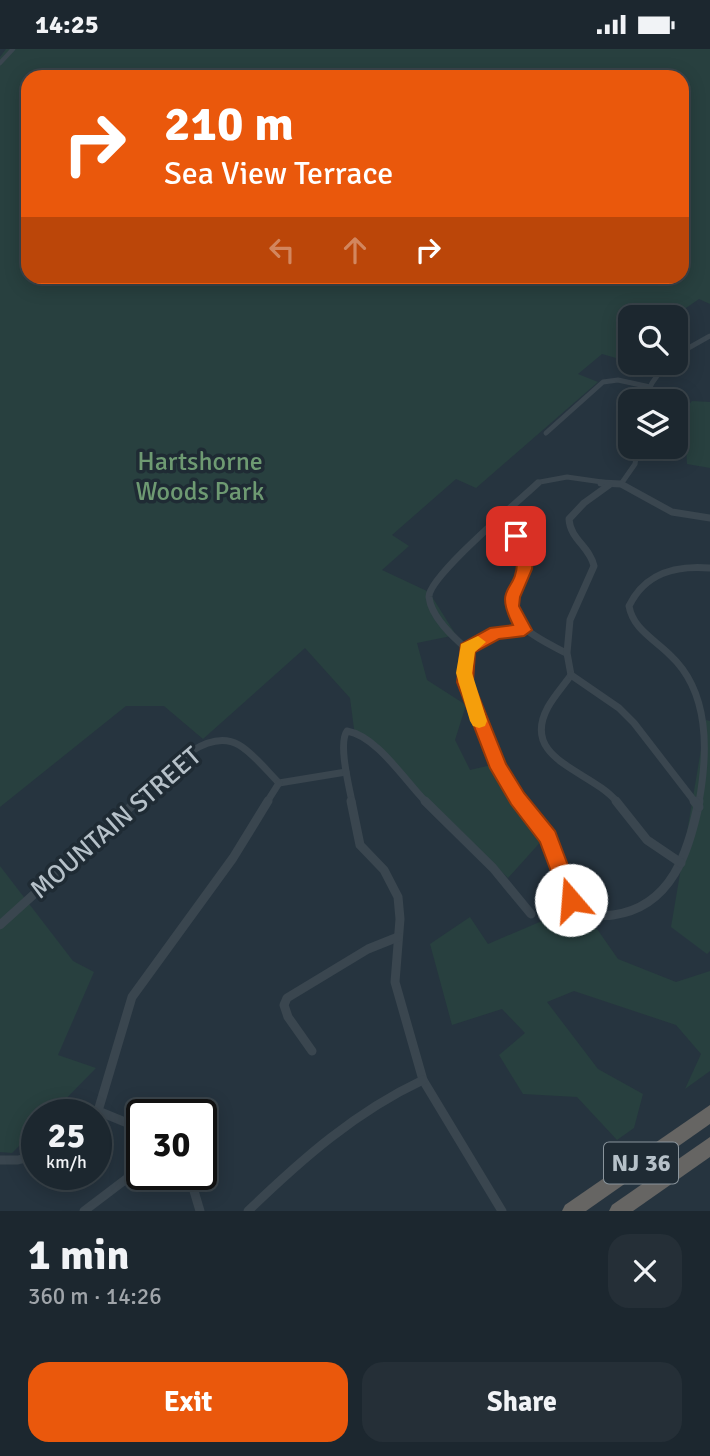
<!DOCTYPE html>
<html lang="en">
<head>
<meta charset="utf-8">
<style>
	:root { --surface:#1c272f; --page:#252f37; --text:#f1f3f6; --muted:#a0a5aa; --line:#3a444b; --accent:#ea580c }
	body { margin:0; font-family:Signika,sans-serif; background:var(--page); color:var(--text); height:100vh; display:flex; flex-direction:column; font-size:26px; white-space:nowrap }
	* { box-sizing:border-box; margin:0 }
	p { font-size:23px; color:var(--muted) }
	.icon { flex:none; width:38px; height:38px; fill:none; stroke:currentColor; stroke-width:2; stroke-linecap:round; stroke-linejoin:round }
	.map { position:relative; height:1162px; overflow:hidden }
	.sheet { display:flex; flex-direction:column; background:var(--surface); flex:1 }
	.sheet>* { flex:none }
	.banner { position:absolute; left:21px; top:21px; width:668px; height:214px; border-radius:21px; box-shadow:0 4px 18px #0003,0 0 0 2px var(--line); background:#ea580c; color:#fff; overflow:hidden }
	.buttons { position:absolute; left:618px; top:256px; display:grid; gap:14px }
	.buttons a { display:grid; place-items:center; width:70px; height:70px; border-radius:14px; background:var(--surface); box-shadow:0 4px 18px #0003,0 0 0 2px var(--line); font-size:35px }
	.speed { position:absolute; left:21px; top:1050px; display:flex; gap:14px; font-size:35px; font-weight:700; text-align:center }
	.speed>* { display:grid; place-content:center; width:91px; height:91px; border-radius:50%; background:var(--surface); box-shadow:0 4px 18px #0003,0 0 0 2px var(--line); line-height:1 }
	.speed small { font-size:18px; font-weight:400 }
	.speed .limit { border:4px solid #111; border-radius:10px; background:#fff; color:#111 }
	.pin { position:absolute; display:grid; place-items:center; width:60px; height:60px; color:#fff; margin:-30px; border-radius:14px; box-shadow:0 4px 10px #0006 }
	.me { position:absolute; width:77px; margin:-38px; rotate:342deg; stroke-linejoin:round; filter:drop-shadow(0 0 5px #0008) }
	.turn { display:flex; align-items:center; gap:24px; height:147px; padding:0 28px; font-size:32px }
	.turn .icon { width:91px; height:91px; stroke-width:2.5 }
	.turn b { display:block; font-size:49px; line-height:60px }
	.lanes { display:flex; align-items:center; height:66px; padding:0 28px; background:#0003; justify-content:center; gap:35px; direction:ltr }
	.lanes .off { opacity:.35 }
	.round { display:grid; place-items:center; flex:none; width:74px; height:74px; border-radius:21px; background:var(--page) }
	.summary { display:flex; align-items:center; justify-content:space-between; height:119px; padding:0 28px }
	h1 { font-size:42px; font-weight:700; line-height:52px }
	.button { display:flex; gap:14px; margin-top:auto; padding:14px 28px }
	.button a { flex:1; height:80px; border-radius:21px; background:var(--accent); color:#fff; font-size:28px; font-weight:700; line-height:80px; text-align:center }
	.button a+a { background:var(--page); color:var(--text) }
	.status { display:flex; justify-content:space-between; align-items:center; height:49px; padding:0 35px; background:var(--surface); direction:ltr }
	.status svg { height:19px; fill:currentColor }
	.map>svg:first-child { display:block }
	.green { fill:#28403f; fill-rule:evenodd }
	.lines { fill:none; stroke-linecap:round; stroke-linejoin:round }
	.minor-far3 { stroke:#3a464f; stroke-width:4.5 }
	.minor-far2 { stroke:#3a464f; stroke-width:5 }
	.minor-far1 { stroke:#3a464f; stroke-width:7 }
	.minor { stroke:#3a464f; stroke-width:9 }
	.trunk { fill:#666563; fill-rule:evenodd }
	.route { fill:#ea580c; stroke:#983908; stroke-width:2 }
	.slow { fill:#f59e0b }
	.labels { text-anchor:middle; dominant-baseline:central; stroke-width:7; stroke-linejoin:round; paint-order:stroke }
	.shield { fill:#1f2b34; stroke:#89949c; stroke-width:2 }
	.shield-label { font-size:24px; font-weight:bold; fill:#b6c1c9 }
	.park-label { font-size:26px; fill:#6e9a72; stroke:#1f2b34 }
	.street-label { font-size:26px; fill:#b6c1c9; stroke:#1f2b34 }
</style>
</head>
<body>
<div class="status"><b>14:25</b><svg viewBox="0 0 49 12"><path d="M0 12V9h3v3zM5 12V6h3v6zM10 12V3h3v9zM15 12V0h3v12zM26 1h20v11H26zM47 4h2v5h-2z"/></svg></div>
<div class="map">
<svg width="710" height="1162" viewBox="0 0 710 1162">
	<rect width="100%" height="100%" fill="#26343f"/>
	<!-- green -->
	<g class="green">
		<path d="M 6,0 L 710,0 L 710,255 L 699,250 L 676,266 L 660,259 L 649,268 L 630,268 L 630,283 L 627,286 L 630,287 L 630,313 L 602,305 L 578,325 L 598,333 L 476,439 L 456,430 L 392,486 L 409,497 L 382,521 L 429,543 L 456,586 L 417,594 L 427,631 L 466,656 L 455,691 L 470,721 L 496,715 L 545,788 L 508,829 L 354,680 L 350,649 L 305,599 L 203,690 L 164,657 L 126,657 L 0,758 L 0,8 ZM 28,28 L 682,28 L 682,228 L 28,228 Z"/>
		<path d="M 692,352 L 710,353 L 710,419 L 687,415 L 684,361 Z"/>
		<path d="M 706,671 L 710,672 L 710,902 L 707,905 L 671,878 Z"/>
		<path d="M 0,817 L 73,912 L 94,923 L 58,1006 L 96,1019 L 50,1066 L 37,1066 L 37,1079 L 12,1104 L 0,1103 Z"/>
		<path d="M 470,868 L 488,895 L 549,869 L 597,880 L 618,910 L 676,933 L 710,922 L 710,1022 L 685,1040 L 701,1005 L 676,976 L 574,942 L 547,953 L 598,1020 L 643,1045 L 634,1079 L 617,1091 L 577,1048 L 523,1045 L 499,1006 L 525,984 L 502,960 L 452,976 L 430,895 Z"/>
	</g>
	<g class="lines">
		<!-- minor-far3 -->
		<path class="minor-far3" d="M 0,14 L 13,0"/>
		<!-- minor-far2 -->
		<g class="minor-far2">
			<path d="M 676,306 L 710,287"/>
			<path d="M 644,352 L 652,334 L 667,313"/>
			<path d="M 546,384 L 603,333 L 618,331 L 650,338"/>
			<path d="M 621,435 L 635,415 L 638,397"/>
			<path d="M 536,436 L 540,433 L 567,428 L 623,436"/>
		</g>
		<!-- minor-far1 -->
		<g class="minor-far1">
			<path d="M 601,434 L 621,435 L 672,463 L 710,469"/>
			<path d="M 503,467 C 511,480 523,494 525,510 C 526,521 519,531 515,541 C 500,575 542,591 566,604"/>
			<path d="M 467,600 C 453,588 431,568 429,548 C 428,528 520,451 538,434"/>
			<path d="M 571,626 C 564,636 554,647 548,658 C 519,711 591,721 617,753"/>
			<path d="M 571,626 L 567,604 L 570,571 L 594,517 C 590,498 570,490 569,470 L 584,454 L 609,436"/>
			<path d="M 571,626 L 619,659 L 634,674 L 695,753"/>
			<path d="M 135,753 C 158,732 203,675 239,696 C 253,704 267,722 279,734 L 346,723"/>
			<path d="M 267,753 L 279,734"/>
			<path d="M 352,753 C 349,737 338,694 347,682 C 377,687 405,732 426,753"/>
			<path d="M 521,753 C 491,717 458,648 467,600 L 496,584 L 524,581"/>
			<path d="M 699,753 C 708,703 710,643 670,606 C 654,590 633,580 629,557 C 645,524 675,516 710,519"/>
		</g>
		<!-- minor -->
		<g class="minor">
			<path d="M 351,752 L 360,796 L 384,821 L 398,848 L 400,870 L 395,933 L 423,1031 L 502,1162"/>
			<path d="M 425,752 L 493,819 L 531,865"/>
			<path d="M 519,752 C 532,767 546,781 553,800 C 559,815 560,836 570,850 C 580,864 597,868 613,866 C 672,858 689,802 699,752"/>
			<path d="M 616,752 L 647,791 L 681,814"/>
			<path d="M 694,752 L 699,758"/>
			<path d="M 0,876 L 137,752"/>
			<path d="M 312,1002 L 288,968 L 284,956 L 287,949 L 368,900 L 398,888"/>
			<path d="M 98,1062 L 142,1080"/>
			<path d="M 93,1066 L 98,1062 L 132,948 L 233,809 L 268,752"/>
			<path d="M 0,1111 L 18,1111 L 37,1106"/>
			<path d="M 189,1125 L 200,1162"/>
			<path d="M 84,1162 L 142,1118"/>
			<path d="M 248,1162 C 302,1110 355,1063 423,1031"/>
		</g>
		<!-- trunk -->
		<g class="trunk">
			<path d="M 710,1056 L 710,1075 L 586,1162 L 562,1162 L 565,1156 Z"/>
			<path d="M 710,1088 L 710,1108 L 633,1162 L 609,1162 L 612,1156 Z"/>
		</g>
	</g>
	<!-- route -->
	<path class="route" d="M 516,482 L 521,483 L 533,510 L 532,520 L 520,548 L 519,557 L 532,581 L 524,587 L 499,590 L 475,603 L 473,633 L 506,715 L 524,744 L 555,782 L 581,851 L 578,857 L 571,860 L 564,857 L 540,793 L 511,755 L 490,719 L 457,633 L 461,595 L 490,579 L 513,576 C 493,535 517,544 517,513 C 517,505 511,495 508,487 Z"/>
	<!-- slow -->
	<path class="slow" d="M 478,587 L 486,593 L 475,603 L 472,624 L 487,672 L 485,677 L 479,679 L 473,677 L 470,672 L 456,624 L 461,595 Z"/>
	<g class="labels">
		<!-- shield labels -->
		<rect class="shield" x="604" y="1093.5" width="74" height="41" rx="5"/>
		<g class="shield-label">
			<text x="641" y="1114">NJ 36</text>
		</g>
		<!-- park labels -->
		<g class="park-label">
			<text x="200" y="413">Hartshorne<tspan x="200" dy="30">Woods Park</tspan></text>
		</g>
		<!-- street labels -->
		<g class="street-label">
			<text transform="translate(116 774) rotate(-41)">MOUNTAIN STREET</text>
		</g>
	</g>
</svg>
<div class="buttons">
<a><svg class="icon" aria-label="search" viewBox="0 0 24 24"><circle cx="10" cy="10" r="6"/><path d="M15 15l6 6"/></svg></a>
<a><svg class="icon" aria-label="layers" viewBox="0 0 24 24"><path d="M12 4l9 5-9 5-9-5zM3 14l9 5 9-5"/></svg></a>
</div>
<div class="speed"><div>25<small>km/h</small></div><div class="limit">30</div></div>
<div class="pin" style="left:516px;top:487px;background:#d93025"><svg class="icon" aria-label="arrive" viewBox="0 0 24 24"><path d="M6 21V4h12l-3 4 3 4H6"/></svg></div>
<svg class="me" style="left:571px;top:851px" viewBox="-20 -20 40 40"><circle r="19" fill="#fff"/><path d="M0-13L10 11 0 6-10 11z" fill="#ea580c"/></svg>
<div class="banner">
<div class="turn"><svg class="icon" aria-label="right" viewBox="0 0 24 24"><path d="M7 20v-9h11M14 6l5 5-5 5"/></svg><div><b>210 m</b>Sea View Terrace</div></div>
<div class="lanes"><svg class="icon off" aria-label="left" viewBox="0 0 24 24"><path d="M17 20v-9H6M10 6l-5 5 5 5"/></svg><svg class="icon off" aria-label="ahead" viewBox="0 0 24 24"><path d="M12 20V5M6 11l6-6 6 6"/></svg><svg class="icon" aria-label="right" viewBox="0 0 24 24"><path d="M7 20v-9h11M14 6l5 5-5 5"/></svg></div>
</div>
</div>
<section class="sheet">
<div class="summary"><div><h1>1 min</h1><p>360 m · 14:26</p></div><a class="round"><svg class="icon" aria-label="close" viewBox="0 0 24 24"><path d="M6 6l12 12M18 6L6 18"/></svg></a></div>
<div class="button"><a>Exit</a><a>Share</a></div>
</section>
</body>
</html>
